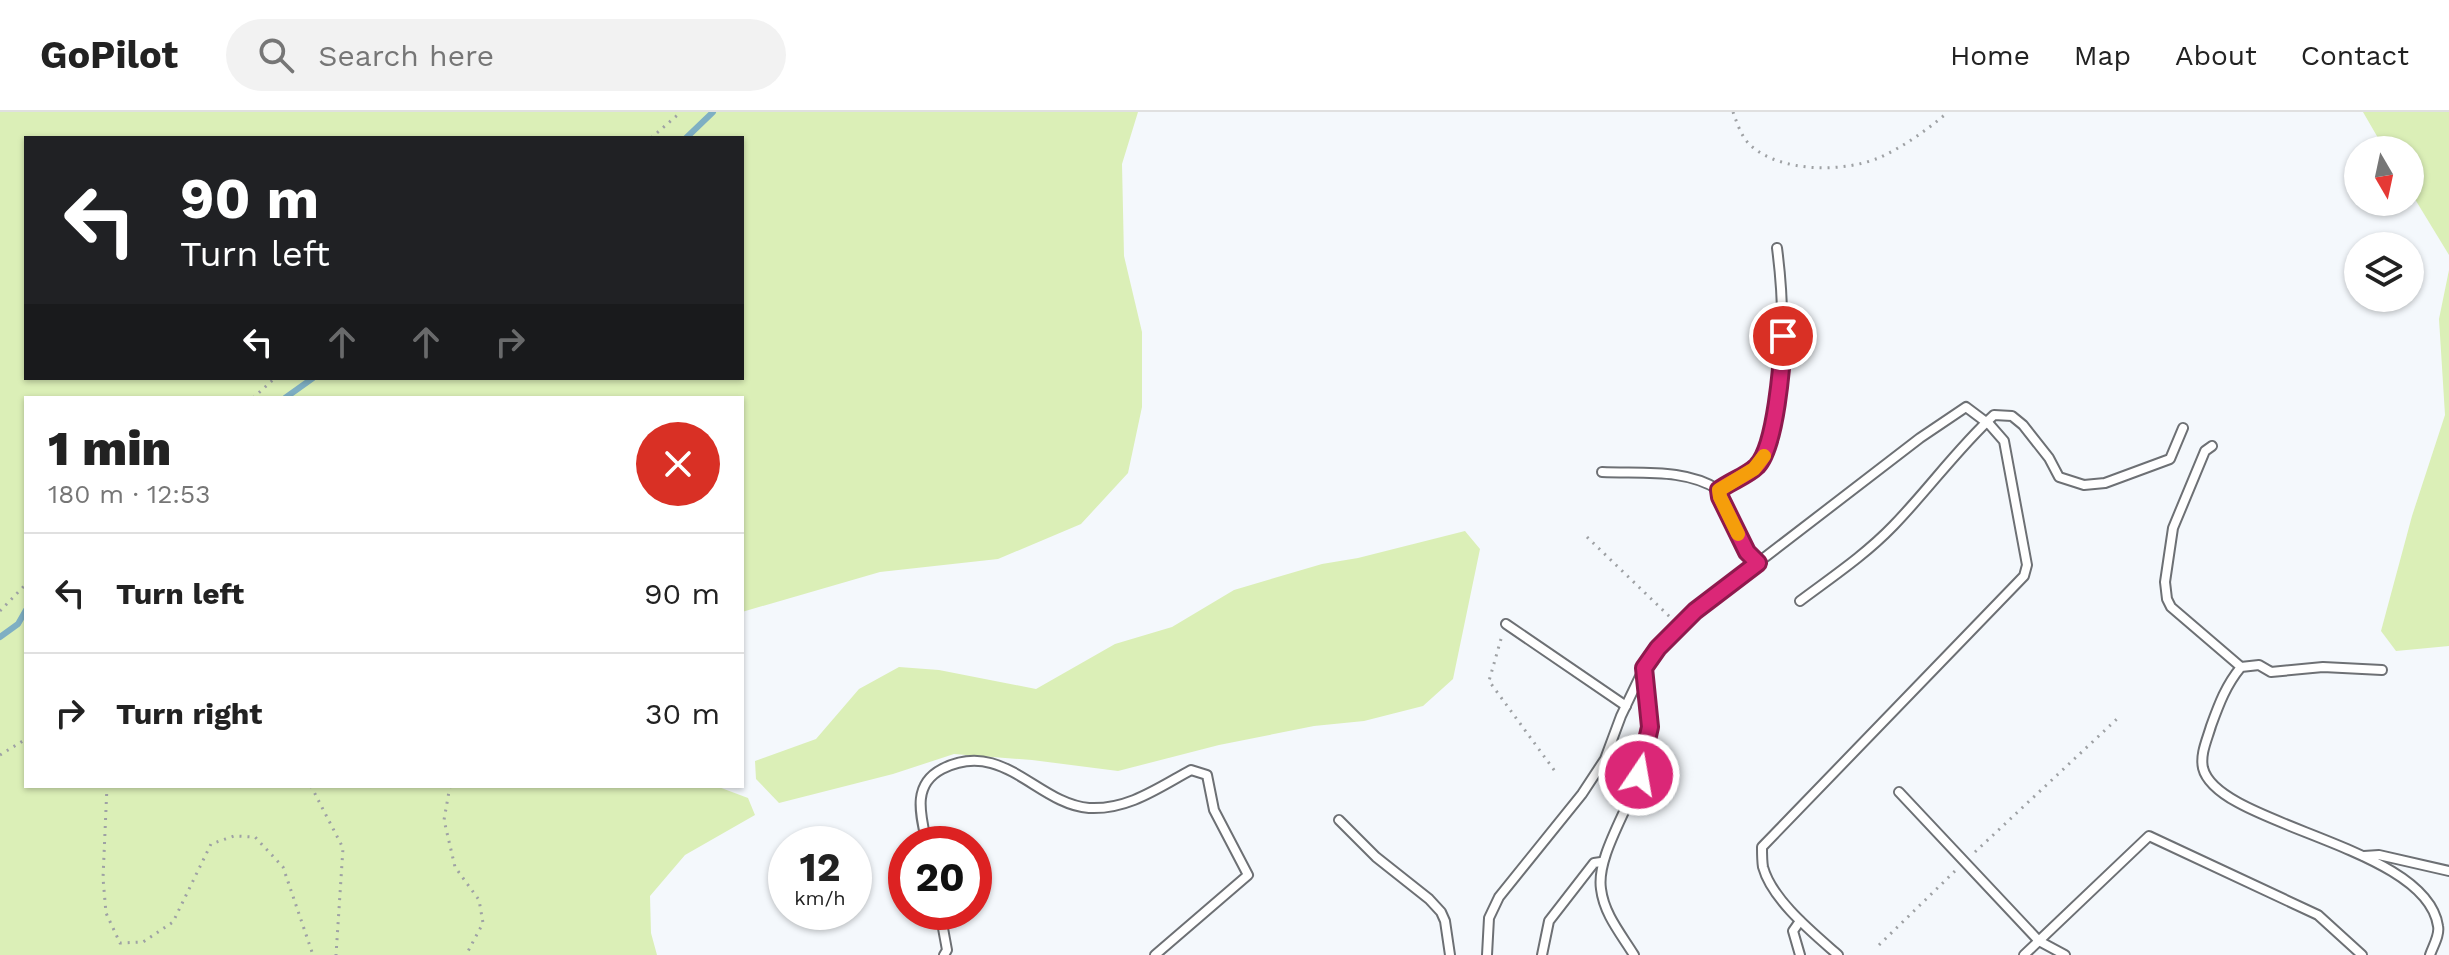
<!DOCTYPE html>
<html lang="en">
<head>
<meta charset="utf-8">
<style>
	:root { --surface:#fff; --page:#f2f2f2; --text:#222; --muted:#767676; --line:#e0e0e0 }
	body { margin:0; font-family:"Work Sans",sans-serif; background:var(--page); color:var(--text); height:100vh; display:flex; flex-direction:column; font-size:30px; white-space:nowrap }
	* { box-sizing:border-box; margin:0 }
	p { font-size:26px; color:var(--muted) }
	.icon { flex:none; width:44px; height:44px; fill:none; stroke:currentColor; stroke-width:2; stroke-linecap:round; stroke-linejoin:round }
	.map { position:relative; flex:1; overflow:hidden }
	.panel { position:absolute; left:24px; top:284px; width:720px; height:392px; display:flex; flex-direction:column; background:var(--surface); border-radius:0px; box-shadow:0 2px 6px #0004 }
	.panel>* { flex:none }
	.banner { position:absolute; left:24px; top:24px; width:720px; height:244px; border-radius:0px; box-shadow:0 2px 6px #0004; background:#202124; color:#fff; overflow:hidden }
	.needle { width:52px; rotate:171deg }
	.fabs { position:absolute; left:2344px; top:24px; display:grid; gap:16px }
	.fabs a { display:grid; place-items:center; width:80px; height:80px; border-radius:50%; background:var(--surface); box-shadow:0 2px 6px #0004; font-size:40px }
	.speed { position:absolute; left:768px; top:714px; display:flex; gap:16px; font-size:40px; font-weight:700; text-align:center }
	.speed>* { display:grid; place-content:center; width:104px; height:104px; border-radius:50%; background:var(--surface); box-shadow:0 2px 6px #0004; line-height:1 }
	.speed small { font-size:20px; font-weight:400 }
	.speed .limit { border:12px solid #d22; background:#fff; color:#111 }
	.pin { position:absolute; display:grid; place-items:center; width:68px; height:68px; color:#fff; margin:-34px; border:4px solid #fff; border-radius:50%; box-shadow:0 2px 8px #0007 }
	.me { position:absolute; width:88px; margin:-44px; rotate:12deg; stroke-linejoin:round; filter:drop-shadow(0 0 6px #0008) }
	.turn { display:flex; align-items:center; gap:28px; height:168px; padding:0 24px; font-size:36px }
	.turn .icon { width:104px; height:104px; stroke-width:2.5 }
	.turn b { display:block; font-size:56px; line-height:68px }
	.lanes { display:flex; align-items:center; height:76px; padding:0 24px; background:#0003; justify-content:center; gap:40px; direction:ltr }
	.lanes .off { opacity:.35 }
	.round { display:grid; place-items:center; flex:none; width:84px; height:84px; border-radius:42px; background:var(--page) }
	.overview { display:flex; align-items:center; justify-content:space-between; height:136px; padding:0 24px }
	h1 { font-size:48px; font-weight:800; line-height:60px }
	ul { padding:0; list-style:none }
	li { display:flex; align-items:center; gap:24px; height:120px; padding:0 24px; border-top:2px solid var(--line) }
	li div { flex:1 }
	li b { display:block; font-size:30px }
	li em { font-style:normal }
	header { display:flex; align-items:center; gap:48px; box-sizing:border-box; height:112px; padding:0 40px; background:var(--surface); border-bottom:2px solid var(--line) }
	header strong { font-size:38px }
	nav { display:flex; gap:44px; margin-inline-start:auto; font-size:28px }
	.search { width:560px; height:72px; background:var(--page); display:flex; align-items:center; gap:20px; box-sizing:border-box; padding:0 28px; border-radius:44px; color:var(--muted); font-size:30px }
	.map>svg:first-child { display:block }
	.green { fill:#dbefb7; fill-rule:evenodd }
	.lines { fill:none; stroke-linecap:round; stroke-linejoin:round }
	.stream { stroke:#7eafc3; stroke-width:6 }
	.service-casing { stroke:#6d7074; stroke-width:12 }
	.path { stroke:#9ea1a4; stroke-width:3; stroke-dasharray:2 6; stroke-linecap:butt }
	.service { stroke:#fff; stroke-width:8 }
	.route-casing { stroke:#8e194d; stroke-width:20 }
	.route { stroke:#db2777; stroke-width:14 }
	.slow { stroke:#f59e0b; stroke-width:14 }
</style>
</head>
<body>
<header>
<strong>GoPilot</strong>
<div class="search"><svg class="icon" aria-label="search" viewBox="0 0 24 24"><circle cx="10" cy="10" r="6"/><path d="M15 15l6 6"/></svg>Search here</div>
<nav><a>Home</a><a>Map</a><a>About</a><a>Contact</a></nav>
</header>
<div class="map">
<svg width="2449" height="843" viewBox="0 0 2449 843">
	<rect width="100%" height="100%" fill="#f4f8fc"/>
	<!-- green -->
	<g class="green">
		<path d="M 0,0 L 1138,0 L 1122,52 L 1124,144 L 1142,220 L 1142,295 L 1128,361 L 1081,412 L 998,447 L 880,460 L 742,500 L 742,286 L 26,286 L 26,674 L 716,674 L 748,686 L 755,703 L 685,743 L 650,784 L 651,821 L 657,843 L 0,843 ZM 26,26 L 742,26 L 742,266 L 26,266 Z"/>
		<path d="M 2363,0 L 2449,0 L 2449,143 L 2410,79 L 2410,38 L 2385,38 Z"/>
		<path d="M 2449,158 L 2449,534 L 2396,539 L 2381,519 L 2412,404 L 2445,303 L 2439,207 Z"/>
		<path d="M 1465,419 L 1480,437 L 1453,567 L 1423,594 L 1364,609 L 1314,614 L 1219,633 L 1118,659 L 1032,648 L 954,642 L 893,662 L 779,691 L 756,667 L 755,649 L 816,627 L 859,577 L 899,555 L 939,558 L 1036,577 L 1115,532 L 1172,515 L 1234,478 L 1322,452 L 1358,446 Z"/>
	</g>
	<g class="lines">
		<!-- stream -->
		<g class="stream">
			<path d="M 686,26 L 713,0"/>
			<path d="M 285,286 L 313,266"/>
			<path d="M 0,525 L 18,512 L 26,498"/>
		</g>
		<defs>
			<g id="service">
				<path d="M 2212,334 L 2205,339 L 2173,416 L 2165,470 L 2167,487 L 2171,495 L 2241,555"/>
				<path d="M 1602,360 C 1640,362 1686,356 1719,378"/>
				<path d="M 1758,451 L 1747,440 L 1720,385 L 1719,378 C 1733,367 1756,362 1764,345 C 1768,337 1769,324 1771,315 C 1785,255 1785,197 1777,136"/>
				<path d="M 1800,489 C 1832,465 1865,443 1893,414 C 1928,378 1957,337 1994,303 L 2012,304 L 2023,313 L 2049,346 L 2059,365 L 2084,373 L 2105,371 L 2170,347 L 2183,316"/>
				<path d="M 1506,512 L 1626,594"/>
				<path d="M 2382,558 L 2323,555 L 2271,560 L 2259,553 L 2241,555 C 2226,573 2219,592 2211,614 C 2207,628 2200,642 2203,656 C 2217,714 2426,733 2438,814 C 2440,823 2433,834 2430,843"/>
				<path d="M 1899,680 L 2039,829 L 2065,843"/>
				<path d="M 1339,708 L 1376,745 L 1429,787 L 1441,800 L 1445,809 L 1450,843"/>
				<path d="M 927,732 C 921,704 911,673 942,657 C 1003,626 1037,692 1089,696 C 1128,698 1158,676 1191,658 L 1207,663 L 1214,698 L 1248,763 L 1155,843"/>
				<path d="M 2364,744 L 2379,743 L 2449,759"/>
				<path d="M 940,800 L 947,838 L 944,843"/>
				<path d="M 1800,809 L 1793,819 L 1800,843"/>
				<path d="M 1487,843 L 1489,806 L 1499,785 L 1582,682 L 1605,647 L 1621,604 L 1644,556 L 1658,536 L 1695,499 L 1920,326 L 1966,295 L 1990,313 L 2004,329 L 2027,453 L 2024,464 L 1762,735 C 1762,741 1762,749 1763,755 C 1772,788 1813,821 1838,843"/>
				<path d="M 1542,843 L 1549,809 L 1594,751 L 1601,750"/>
				<path d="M 1634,843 C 1621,822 1604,802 1601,777 C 1596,744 1630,696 1639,662 C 1651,622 1648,598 1645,558"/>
				<path d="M 2024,843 L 2149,724 L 2318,803 L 2362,843"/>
			</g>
		</defs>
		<!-- service casing -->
		<use href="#service" class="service-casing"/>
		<!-- path -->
		<g class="path">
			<path d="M 1733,0 C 1737,11 1741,24 1750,33 C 1781,61 1844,61 1881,45 C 1906,33 1927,18 1948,0"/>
			<path d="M 651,26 L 681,0"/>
			<path d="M 253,286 L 275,266"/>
			<path d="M 1587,425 L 1671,506"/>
			<path d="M 0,499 L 26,472"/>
			<path d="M 1501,527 L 1489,569 L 1557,662"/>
			<path d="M 0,643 L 26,627"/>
			<path d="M 107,674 L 103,766 L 106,801 L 120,831 L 143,830 L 173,810 L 211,732 L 234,724 L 255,725 L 283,755 L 313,843"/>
			<path d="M 311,674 L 343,736 L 336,843"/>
			<path d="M 450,674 L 444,708 L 455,755 L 479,788 L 483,811 L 466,843"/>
			<path d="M 1975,740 L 2118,606"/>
			<path d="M 1879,833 L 1955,759"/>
		</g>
		<!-- service -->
		<use href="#service" class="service"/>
	</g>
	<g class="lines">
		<defs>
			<path id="route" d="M 1639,663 L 1650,615 L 1644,556 L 1658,536 L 1695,499 L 1758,451 L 1747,440 L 1720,385 L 1719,378 C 1731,369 1747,364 1757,354 C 1776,334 1782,252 1783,224"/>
		</defs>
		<!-- route casing -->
		<use href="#route" class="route-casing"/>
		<!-- route -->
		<use href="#route" class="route"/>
		<!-- slow -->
		<path class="slow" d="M 1738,422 L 1720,385 L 1719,378 L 1754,357 L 1764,344"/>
	</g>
</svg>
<div class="fabs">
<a><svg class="needle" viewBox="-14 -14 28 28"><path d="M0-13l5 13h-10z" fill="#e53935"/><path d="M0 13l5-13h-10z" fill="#767676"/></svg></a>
<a><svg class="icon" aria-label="layers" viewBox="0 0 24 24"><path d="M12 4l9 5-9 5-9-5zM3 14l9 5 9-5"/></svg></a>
</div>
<div class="speed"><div>12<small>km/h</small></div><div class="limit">20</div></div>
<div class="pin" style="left:1783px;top:224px;background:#d93025"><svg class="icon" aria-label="arrive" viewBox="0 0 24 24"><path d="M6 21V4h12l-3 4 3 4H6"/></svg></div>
<svg class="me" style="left:1639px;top:663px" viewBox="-20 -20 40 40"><circle r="17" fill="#db2777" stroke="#fff" stroke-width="3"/><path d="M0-11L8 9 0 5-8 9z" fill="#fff"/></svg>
<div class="banner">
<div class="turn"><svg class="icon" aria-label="left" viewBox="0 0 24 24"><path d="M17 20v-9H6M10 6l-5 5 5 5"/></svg><div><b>90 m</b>Turn left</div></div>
<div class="lanes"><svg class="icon" aria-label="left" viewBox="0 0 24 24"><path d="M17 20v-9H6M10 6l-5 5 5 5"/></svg><svg class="icon off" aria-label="ahead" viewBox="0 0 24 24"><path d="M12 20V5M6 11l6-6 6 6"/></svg><svg class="icon off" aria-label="ahead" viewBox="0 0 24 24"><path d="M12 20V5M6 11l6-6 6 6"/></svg><svg class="icon off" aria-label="right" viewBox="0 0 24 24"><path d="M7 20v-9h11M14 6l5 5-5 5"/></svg></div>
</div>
<section class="panel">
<div class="overview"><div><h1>1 min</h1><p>180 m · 12:53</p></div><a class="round" style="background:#d93025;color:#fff"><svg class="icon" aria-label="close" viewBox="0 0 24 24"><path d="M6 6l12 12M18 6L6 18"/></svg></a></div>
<ul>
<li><svg class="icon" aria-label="left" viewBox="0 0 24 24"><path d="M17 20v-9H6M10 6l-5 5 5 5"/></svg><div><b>Turn left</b></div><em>90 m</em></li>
<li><svg class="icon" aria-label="right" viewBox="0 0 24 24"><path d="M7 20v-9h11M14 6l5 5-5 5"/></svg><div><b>Turn right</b></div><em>30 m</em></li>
</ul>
</section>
</div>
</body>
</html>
